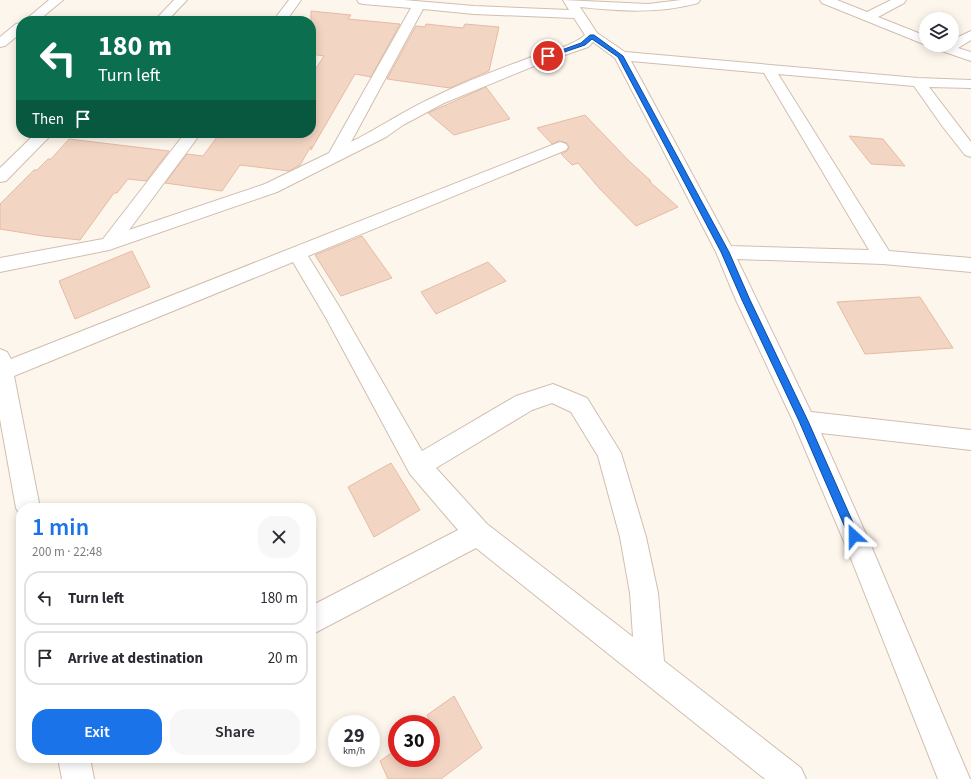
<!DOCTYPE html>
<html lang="en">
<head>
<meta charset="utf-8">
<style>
	:root { --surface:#fff; --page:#f7f7f7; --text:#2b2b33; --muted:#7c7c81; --line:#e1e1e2; --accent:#1a73e8 }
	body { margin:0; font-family:"Source Sans 3",sans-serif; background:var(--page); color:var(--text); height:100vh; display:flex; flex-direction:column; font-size:15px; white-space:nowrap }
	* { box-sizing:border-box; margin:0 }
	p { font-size:13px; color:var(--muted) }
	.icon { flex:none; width:22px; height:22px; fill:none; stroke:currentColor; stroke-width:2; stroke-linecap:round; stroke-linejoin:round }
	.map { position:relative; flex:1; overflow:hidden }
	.panel { position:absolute; left:16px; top:503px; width:300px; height:260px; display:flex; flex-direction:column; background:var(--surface); border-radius:16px; box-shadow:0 2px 10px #0003 }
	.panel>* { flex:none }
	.banner { position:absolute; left:16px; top:16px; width:300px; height:122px; border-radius:16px; box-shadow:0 2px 10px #0003; background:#0b6e4f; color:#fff; overflow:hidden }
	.fabs { position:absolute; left:919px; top:12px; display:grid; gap:8px }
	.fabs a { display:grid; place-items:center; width:40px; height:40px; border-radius:50%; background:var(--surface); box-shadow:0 2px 10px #0003; font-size:20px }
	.speed { position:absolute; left:328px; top:715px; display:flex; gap:8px; font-size:20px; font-weight:700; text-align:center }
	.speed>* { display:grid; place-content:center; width:52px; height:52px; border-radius:50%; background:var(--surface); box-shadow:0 2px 10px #0003; line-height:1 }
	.speed small { font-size:10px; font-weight:400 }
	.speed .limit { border:6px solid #d22; background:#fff; color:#111 }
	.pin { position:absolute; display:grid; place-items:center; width:34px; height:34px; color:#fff; margin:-17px; border:2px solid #fff; border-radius:50%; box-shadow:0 1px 4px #0007 }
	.me { position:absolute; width:44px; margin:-22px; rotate:336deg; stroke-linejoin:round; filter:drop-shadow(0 0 3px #0008) }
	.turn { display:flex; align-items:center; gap:14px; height:84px; padding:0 16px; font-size:18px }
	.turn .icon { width:52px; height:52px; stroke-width:2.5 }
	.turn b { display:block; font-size:28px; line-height:34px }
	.then { display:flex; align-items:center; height:38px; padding:0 16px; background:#0003; gap:8px; font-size:15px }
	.round { display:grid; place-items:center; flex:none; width:42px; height:42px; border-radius:16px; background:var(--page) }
	.summary { display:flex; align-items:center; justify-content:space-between; height:68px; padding:0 16px }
	h1 { font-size:24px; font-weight:600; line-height:30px; color:var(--accent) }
	.cta { display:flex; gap:8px; margin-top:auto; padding:8px 16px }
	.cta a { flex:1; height:46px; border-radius:16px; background:var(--accent); color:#fff; font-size:16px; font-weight:600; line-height:46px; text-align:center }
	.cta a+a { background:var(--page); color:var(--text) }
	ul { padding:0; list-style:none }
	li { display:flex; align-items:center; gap:12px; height:54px; margin:0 8px 6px; padding:0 8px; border:2px solid var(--line); border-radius:16px }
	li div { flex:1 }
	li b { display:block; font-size:15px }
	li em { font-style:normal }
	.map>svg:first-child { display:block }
	.building { fill:#f3d5c3; stroke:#e6bba3 }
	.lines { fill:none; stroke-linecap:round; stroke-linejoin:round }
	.minor-casing { stroke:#d1beb0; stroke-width:2 }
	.minor { fill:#fff; fill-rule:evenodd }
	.route { fill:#1a73e8; stroke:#114b97 }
</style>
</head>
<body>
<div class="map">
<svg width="971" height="779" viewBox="0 0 971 779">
	<rect width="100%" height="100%" fill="#fdf6ec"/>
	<!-- building -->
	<g class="building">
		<path d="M 311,11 L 351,15 L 348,19 L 400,24 L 371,77 L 355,74 L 311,150 L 311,146 L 300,165 L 289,171 L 240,165 L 222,191 L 165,183 L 187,154 L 203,156 L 220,133 L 237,133 L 269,137 L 272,133 L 311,133 L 311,76 L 324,56 L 311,54 Z"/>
		<path d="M 426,24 L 463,28 L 465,24 L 499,27 L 489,71 L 450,88 L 387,79 L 416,26 L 425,27 Z"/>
		<path d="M 486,87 L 510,119 L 454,135 L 428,113 Z"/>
		<path d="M 585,115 L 630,162 L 651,181 L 649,181 L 678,207 L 636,226 L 599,188 L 578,163 L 572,165 L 561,154 L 567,151 L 569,148 L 567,143 L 559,141 L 552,144 L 537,128 Z"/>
		<path d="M 849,136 L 883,139 L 905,166 L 871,164 Z"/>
		<path d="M 69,139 L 169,151 L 146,181 L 128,179 L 117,193 L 114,193 L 80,240 L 43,236 L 0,229 L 0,204 L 34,170 L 37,170 L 48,159 L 51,159 Z"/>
		<path d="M 362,236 L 392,278 L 341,296 L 315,255 Z"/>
		<path d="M 132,251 L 150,287 L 75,319 L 59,281 Z"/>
		<path d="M 488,262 L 506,281 L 436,314 L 421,292 Z"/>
		<path d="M 920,297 L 953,348 L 865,354 L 837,302 Z"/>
		<path d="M 391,463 L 420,510 L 374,537 L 348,487 Z"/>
		<path d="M 454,696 L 482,748 L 441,779 L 388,779 L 380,761 L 397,749 L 397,758 L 431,758 L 431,724 L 427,715 Z"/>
	</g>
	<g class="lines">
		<defs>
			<g id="minor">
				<path d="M 49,0 L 63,0 L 38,21 L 24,21 Z"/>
				<path d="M 174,0 L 187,0 L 167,21 L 154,21 Z"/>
				<path d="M 289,0 L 301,0 L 286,21 L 273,21 Z"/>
				<path d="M 357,0 L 404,0 L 474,6 L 569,10 L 563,0 L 648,4 L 681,0 L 700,0 L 698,3 C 658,14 620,11 580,7 L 597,33 L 625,52 L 918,78 L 971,80 L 971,88 L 929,87 L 971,142 L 971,157 L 965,155 L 943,127 L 914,86 L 778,74 L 889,251 L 971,258 L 971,272 L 883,264 L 737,259 L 811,412 L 971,430 L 971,450 L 821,433 L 869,541 L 970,779 L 938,779 L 848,551 L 793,421 L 736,300 L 716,252 L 615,58 L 593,42 L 588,47 L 539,64 L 444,103 L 403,125 L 386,137 L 277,192 L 109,250 L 0,272 L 0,258 L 103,239 L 185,133 L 201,133 L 129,230 L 265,184 L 329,153 L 411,8 L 363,4 L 359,3 ZM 423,9 L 474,14 L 574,18 L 585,35 C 570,48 547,51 529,58 C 497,70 464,82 434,97 C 405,110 379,128 351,142 ZM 631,61 L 764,73 L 869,250 L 731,246 Z"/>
				<path d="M 820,0 L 837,0 L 867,12 L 891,0 L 906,0 L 904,3 L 878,17 L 926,36 L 926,45 L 822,3 Z"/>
				<path d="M 21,23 L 21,33 L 5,46 L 0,47 L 0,37 L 16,24 Z"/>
				<path d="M 971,31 L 971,40 L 958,48 L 971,52 L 971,61 L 933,48 L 931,45 L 952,45 L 952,40 Z"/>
				<path d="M 36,133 L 53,133 L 6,181 L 0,182 L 0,168 Z"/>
				<path d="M 560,142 L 566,144 L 568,147 L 566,150 L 308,256 L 340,308 L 422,451 L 516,396 L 553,384 L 587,398 L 621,453 L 646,537 L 658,593 L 664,661 L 801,768 L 806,779 L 765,779 L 476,548 L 311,635 L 311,606 L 458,530 L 410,474 L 326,318 L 293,262 L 14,376 L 40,508 L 21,508 L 21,517 L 16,508 L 0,419 L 0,349 L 7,352 L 11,359 ZM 552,403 L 571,412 L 598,456 L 620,537 L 630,593 L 633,637 L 487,524 L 436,468 L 532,410 Z"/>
				<path d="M 58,758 L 90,758 L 94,779 L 62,779 Z"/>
			</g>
		</defs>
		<!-- minor casing -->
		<use href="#minor" class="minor-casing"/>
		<!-- minor -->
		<use href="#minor" class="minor"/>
	</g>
	<!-- route -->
	<path class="route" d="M 590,35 L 594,35 L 623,56 L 729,252 L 750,300 L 808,421 L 859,536 L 857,539 L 854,541 L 850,539 L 799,421 L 742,300 L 721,252 L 618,57 L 592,39 L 585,45 L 550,57 L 545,56 L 581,43 Z"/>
</svg>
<div class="fabs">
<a><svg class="icon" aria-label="layers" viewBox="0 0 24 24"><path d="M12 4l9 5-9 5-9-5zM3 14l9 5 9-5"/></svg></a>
</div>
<div class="speed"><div>29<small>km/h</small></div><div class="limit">30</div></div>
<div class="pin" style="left:548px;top:56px;background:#d93025"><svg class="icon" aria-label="arrive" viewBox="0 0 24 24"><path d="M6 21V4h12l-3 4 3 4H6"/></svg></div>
<svg class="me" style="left:854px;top:536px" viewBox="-20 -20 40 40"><path d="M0-17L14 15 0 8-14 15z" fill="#1a73e8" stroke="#fff" stroke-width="4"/></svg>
<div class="banner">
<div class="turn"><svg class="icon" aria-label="left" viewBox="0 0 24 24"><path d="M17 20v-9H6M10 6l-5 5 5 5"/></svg><div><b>180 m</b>Turn left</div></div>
<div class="then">Then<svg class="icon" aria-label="arrive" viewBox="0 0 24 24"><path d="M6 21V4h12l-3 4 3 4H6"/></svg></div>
</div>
<section class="panel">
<div class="summary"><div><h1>1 min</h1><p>200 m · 22:48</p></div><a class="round"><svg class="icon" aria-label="close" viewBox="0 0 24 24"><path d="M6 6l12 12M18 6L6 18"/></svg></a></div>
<ul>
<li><svg class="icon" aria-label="left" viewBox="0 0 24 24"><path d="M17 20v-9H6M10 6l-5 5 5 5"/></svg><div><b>Turn left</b></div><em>180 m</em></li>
<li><svg class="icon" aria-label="arrive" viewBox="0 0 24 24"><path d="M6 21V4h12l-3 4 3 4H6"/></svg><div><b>Arrive at destination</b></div><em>20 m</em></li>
</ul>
<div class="cta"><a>Exit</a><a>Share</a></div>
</section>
</div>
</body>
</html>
